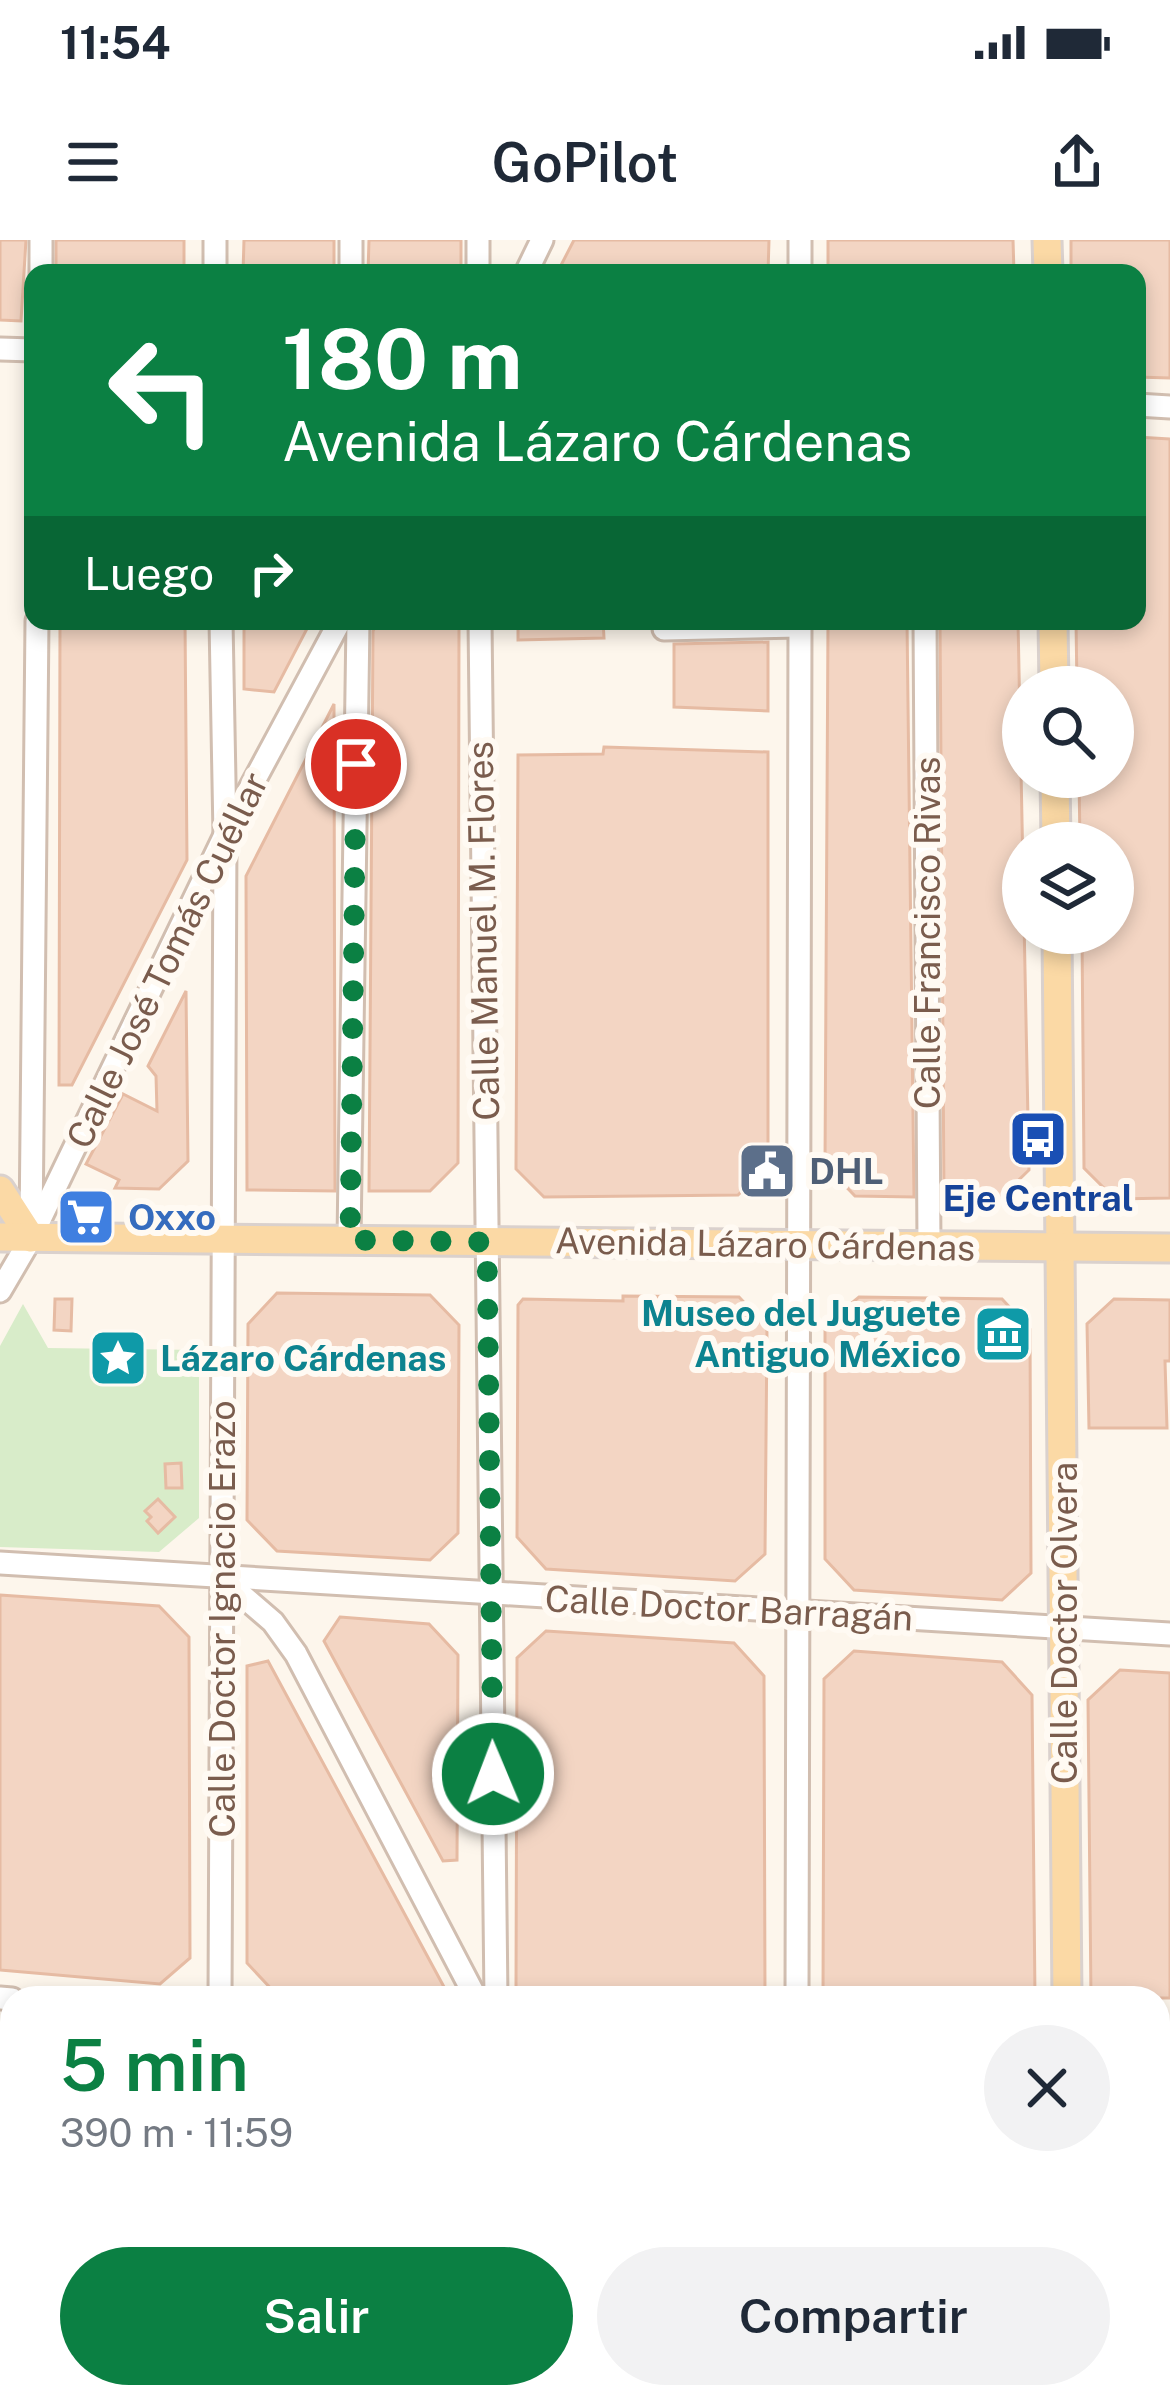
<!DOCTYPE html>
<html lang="es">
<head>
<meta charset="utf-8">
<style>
	:root { --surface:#fff; --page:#f2f2f3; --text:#1f2937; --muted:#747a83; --accent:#0b8043 }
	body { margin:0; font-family:"Public Sans",sans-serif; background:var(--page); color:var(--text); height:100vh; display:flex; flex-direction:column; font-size:45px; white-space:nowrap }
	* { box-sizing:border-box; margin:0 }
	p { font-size:39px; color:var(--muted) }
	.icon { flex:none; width:66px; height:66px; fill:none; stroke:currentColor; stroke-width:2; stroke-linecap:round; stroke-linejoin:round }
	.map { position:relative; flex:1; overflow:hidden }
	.drawer { position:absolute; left:0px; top:1746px; width:1170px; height:423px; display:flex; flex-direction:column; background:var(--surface); border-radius:36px 36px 0 0; box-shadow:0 6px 18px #0003 }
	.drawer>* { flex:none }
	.guide { position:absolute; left:24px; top:24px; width:1122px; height:366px; border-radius:24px; box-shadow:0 6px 18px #0003; background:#0b8043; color:#fff; overflow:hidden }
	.fabs { position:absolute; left:1002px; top:426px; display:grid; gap:24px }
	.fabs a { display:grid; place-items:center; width:132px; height:132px; border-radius:50%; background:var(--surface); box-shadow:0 6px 18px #0003; font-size:60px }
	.pin { position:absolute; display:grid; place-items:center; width:102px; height:102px; color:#fff; margin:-51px; border:6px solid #fff; border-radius:50%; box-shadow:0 3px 12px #0007 }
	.me { position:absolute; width:132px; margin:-66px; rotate:359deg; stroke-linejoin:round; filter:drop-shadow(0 0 9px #0008) }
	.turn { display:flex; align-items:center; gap:42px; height:252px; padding:0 60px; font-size:54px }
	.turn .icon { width:156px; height:156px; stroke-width:2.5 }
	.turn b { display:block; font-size:84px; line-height:102px }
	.then { display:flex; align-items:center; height:114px; padding:0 60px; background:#0003; gap:24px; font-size:45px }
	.round { display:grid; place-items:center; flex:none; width:126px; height:126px; border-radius:63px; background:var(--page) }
	.headline { display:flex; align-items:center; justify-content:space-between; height:204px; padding:0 60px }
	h1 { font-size:72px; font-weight:600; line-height:90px; color:var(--accent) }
	.primary-button { display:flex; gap:24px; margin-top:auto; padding:24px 60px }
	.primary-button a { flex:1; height:138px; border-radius:72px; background:var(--accent); color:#fff; font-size:48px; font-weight:600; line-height:138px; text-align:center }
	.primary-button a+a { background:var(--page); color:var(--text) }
	.status { display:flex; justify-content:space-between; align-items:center; height:84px; padding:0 60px; background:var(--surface); direction:ltr }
	.status svg { height:33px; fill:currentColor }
	header { display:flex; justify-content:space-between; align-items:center; height:156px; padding:0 60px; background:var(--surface); font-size:54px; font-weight:600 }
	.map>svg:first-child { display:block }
	.green { fill:#d8ecc9 }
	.building { fill:#f3d5c3; stroke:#e6bba3; stroke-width:3 }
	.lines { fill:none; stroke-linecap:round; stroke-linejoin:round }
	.minor-casing { stroke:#d1beb0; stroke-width:27 }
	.major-casing { stroke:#dad1cd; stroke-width:33 }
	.minor { stroke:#fff; stroke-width:21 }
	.major { stroke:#fbd9a5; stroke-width:27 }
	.route { stroke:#0b8043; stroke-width:21; stroke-dasharray:0 37.8 }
	.labels { text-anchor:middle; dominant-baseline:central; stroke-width:12; stroke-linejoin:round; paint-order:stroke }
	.street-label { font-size:36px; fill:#7a5c4d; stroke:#fffaf3 }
	.service-label { font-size:36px; font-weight:bold; fill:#4e5e75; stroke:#fffaf3; text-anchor:start }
	.transit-label { font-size:36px; font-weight:bold; fill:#164399; stroke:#fffaf3 }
	.shop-label { font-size:36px; font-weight:bold; fill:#366cbe; stroke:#fffaf3; text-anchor:start }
	.culture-label { font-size:36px; font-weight:bold; fill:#0d838f; stroke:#fffaf3; text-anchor:end }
</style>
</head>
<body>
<div class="status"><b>11:54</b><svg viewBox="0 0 49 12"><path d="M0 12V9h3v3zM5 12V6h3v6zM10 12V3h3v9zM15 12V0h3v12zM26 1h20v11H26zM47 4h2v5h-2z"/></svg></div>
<header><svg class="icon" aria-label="menu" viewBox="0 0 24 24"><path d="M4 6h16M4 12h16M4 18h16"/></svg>GoPilot<svg class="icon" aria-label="share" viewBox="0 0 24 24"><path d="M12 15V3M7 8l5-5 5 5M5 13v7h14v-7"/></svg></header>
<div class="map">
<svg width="1170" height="2168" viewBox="0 0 1170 2168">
	<rect width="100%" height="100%" fill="#fdf6ec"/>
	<!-- green -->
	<path class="green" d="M 23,1064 L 48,1108 L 199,1110 L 199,1278 L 159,1312 L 0,1307 L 0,1106 Z"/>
	<!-- building -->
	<g class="building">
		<path d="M 0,0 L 26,0 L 21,81 L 0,80 Z"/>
		<rect x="56" y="0" width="128" height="33"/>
		<path d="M 244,0 L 334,0 L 334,33 L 243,33 Z"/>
		<path d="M 369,0 L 461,0 L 461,33 L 368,33 Z"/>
		<path d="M 574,0 L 769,0 L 768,33 L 557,33 Z"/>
		<path d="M 828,0 L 1013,0 L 1014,33 L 828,33 Z"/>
		<path d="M 1071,0 L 1170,0 L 1170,138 L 1137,137 L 1137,33 L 1071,33 Z"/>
		<path d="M 1137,197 L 1170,199 L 1170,958 L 1115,959 L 1084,928 L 1082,693 L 1113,693 L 1113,603 L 1080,603 L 1079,537 L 1113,537 L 1113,447 L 1077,447 L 1076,381 L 1137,381 Z"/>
		<path d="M 60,381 L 185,381 L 187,620 L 72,845 L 59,845 Z"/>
		<path d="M 244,381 L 311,381 L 274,452 L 244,449 Z"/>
		<path d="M 378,381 L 459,381 L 458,923 L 430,951 L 369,951 L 373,391 Z"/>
		<path d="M 518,381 L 603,381 L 604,398 L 518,400 Z"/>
		<path d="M 828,381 L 907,381 L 914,957 L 855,956 L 825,925 Z"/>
		<path d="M 940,381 L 1018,381 L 1029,930 L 1000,958 L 944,958 Z"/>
		<path d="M 768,402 L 768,471 L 674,467 L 674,404 Z"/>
		<path d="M 334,464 L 335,951 L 247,950 L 246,636 Z"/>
		<path d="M 604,507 L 768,512 L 768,925 L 738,955 L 544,957 L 516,929 L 518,515 L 603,514 Z"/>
		<path d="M 186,751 L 188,921 L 159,949 L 115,948 L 119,940 L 86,924 L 123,854 L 157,871 L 156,836 L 148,826 Z"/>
		<path d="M 277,1053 L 430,1055 L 459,1085 L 458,1293 L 430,1320 L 277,1311 L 247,1280 L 248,1084 Z"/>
		<path d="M 623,1056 L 739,1057 L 767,1087 L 765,1314 L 735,1341 L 546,1329 L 517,1297 L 518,1065 L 523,1059 L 623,1061 Z"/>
		<path d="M 859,1057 L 1002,1059 L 1030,1089 L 1031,1333 L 1002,1360 L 854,1350 L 825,1319 L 825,1085 Z"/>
		<path d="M 55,1059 L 72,1059 L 71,1091 L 54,1090 Z"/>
		<path d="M 1114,1059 L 1170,1060 L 1170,1121 L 1165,1121 L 1167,1188 L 1089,1188 L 1087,1084 Z"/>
		<path d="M 181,1223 L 182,1248 L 166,1248 L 165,1224 Z"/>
		<path d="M 158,1259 L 175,1277 L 158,1293 L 147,1281 L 151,1277 L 145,1271 Z"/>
		<path d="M 0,1355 L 159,1366 L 189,1397 L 190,1718 L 160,1744 L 0,1730 Z"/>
		<path d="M 340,1377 L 429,1384 L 458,1415 L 457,1620 L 443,1621 L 324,1401 Z"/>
		<path d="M 546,1391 L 734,1403 L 764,1436 L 765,1758 L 525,1758 L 516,1748 L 517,1418 Z"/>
		<path d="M 854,1411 L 1002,1422 L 1032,1455 L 1035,1758 L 823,1758 L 824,1439 Z"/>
		<path d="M 268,1421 L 444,1747 L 436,1758 L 277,1755 L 247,1723 L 247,1426 Z"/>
		<path d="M 1120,1430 L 1170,1433 L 1170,1758 L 1091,1758 L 1088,1460 Z"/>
	</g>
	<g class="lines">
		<defs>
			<g id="minor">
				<path d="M 351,0 L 351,33"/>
				<path d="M 41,33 L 41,0"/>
				<path d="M 215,33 L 215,0"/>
				<path d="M 478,33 L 478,0"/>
				<path d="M 526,33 L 542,0"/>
				<path d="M 800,33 L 800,0"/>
				<path d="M 0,109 L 33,110"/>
				<path d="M 1137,165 L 1170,167"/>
				<path d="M 480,381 L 496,1758"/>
				<path d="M 925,381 L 929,1005"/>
				<path d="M 664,389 L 800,386"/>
				<path d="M 31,991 L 37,381"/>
				<path d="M 349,1000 L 358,381"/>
				<path d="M 0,1051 L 31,998 L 225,595 L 340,381"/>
				<path d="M 0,1323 L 1170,1394"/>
				<path d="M 223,1339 L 273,1382 L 296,1414 L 476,1758"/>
				<path d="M 0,1758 L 12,1759"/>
				<path d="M 220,1758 L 225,595 L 221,381"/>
				<path d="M 797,1758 L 800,381"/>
				<path d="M 1158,1858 L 1170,1859"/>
				<path d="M 221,2157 L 221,2168"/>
				<path d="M 489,2157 L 489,2168"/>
				<path d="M 688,2157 L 694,2168"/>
				<path d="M 792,2168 L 792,2157"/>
			</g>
			<g id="major">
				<path d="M 1047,0 L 1048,33"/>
				<path d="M 1053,381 L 1054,447"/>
				<path d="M 1055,537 L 1056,603"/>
				<path d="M 1057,693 L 1067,1758"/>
				<path d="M 0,950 L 31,998"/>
				<path d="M 0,997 L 1170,1008"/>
				<path d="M 1070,2157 L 1070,2168"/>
			</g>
		</defs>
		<!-- minor casing -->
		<use href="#minor" class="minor-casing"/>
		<!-- major casing -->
		<use href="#major" class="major-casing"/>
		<!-- minor -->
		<use href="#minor" class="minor"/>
		<!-- major -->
		<use href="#major" class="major"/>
	</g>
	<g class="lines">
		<!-- route -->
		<path class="route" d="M 356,524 L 350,1000 L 487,1002 L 493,1534"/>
	</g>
	<!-- icons -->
	<defs>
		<symbol id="bus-square" viewBox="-11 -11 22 22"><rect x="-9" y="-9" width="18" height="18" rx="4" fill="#1a4fb4" stroke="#fffaf3"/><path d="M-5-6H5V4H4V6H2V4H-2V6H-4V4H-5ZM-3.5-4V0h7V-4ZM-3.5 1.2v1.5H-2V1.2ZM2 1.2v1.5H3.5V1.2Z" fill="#fff"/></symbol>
		<symbol id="civic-square" viewBox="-11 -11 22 22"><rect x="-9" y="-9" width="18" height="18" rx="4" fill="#5c6f8a" stroke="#fffaf3"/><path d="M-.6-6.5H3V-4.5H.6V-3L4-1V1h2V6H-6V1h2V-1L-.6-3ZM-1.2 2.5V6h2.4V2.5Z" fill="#fff"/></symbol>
		<symbol id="supermarket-square" viewBox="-11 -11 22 22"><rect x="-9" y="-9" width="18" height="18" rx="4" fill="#3f7fe0" stroke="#fffaf3"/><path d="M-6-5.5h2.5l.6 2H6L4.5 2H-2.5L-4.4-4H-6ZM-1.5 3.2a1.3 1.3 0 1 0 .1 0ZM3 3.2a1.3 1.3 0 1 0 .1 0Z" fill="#fff"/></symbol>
		<symbol id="museum-square" viewBox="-11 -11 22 22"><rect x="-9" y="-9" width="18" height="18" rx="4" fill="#0f9aa8" stroke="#fffaf3"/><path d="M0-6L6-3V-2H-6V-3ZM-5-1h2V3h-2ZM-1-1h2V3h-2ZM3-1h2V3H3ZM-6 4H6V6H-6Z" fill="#fff"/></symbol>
		<symbol id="sight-square" viewBox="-11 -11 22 22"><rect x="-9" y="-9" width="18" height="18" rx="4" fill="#0f9aa8" stroke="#fffaf3"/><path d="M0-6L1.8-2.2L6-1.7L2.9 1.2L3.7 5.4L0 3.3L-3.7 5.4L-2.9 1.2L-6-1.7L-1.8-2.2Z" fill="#fff"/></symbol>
	</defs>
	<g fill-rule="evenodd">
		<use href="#bus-square" x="1005" y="866" width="66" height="66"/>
		<use href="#civic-square" x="734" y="898" width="66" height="66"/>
		<use href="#supermarket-square" x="53" y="944" width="66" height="66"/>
		<use href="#museum-square" x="970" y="1061" width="66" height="66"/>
		<use href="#sight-square" x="85" y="1085" width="66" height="66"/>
	</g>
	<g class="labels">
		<!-- street labels -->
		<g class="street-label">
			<text transform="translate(483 691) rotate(-91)">Calle Manuel M. Flores</text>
			<text transform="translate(927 693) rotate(-90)">Calle Francisco Rivas</text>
			<text transform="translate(167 720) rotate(-64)">Calle José Tomás Cuéllar</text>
			<text transform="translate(765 1004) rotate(1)">Avenida Lázaro Cárdenas</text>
			<text transform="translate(729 1368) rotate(3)">Calle Doctor Barragán</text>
			<text transform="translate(222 1379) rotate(-90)">Calle Doctor Ignacio Erazo</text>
			<text transform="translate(1064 1383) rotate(-90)">Calle Doctor Olvera</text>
		</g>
		<!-- service labels -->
		<g class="service-label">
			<text x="809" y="931">DHL</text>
		</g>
		<!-- transit labels -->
		<g class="transit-label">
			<text x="1038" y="958">Eje Central</text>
		</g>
		<!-- shop labels -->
		<g class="shop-label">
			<text x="128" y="977">Oxxo</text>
		</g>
		<!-- culture labels -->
		<g class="culture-label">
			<text x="961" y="1073">Museo del Juguete<tspan x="961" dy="41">Antiguo México</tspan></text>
			<text x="160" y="1118" text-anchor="start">Lázaro Cárdenas</text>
		</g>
	</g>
</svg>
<div class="fabs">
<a><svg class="icon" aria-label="search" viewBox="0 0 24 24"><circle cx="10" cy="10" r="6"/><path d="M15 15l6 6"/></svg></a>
<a><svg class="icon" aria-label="layers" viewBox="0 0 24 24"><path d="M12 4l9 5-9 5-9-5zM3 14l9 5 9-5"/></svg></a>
</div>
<div class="pin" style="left:356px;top:524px;background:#d93025"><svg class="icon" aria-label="arrive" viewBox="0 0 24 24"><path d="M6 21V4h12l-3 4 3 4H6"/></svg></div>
<svg class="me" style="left:493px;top:1534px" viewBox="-20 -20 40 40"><circle r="17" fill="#0b8043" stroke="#fff" stroke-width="3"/><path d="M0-11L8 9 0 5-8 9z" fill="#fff"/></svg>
<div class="guide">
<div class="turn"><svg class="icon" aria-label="left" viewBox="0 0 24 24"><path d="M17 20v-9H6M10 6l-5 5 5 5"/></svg><div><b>180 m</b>Avenida Lázaro Cárdenas</div></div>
<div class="then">Luego<svg class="icon" aria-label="right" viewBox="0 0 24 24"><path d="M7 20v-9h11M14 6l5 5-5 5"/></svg></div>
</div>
<section class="drawer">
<div class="headline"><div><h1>5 min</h1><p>390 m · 11:59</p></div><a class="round"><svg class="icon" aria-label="close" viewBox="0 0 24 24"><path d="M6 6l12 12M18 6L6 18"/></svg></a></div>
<div class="primary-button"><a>Salir</a><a>Compartir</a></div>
</section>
</div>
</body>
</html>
